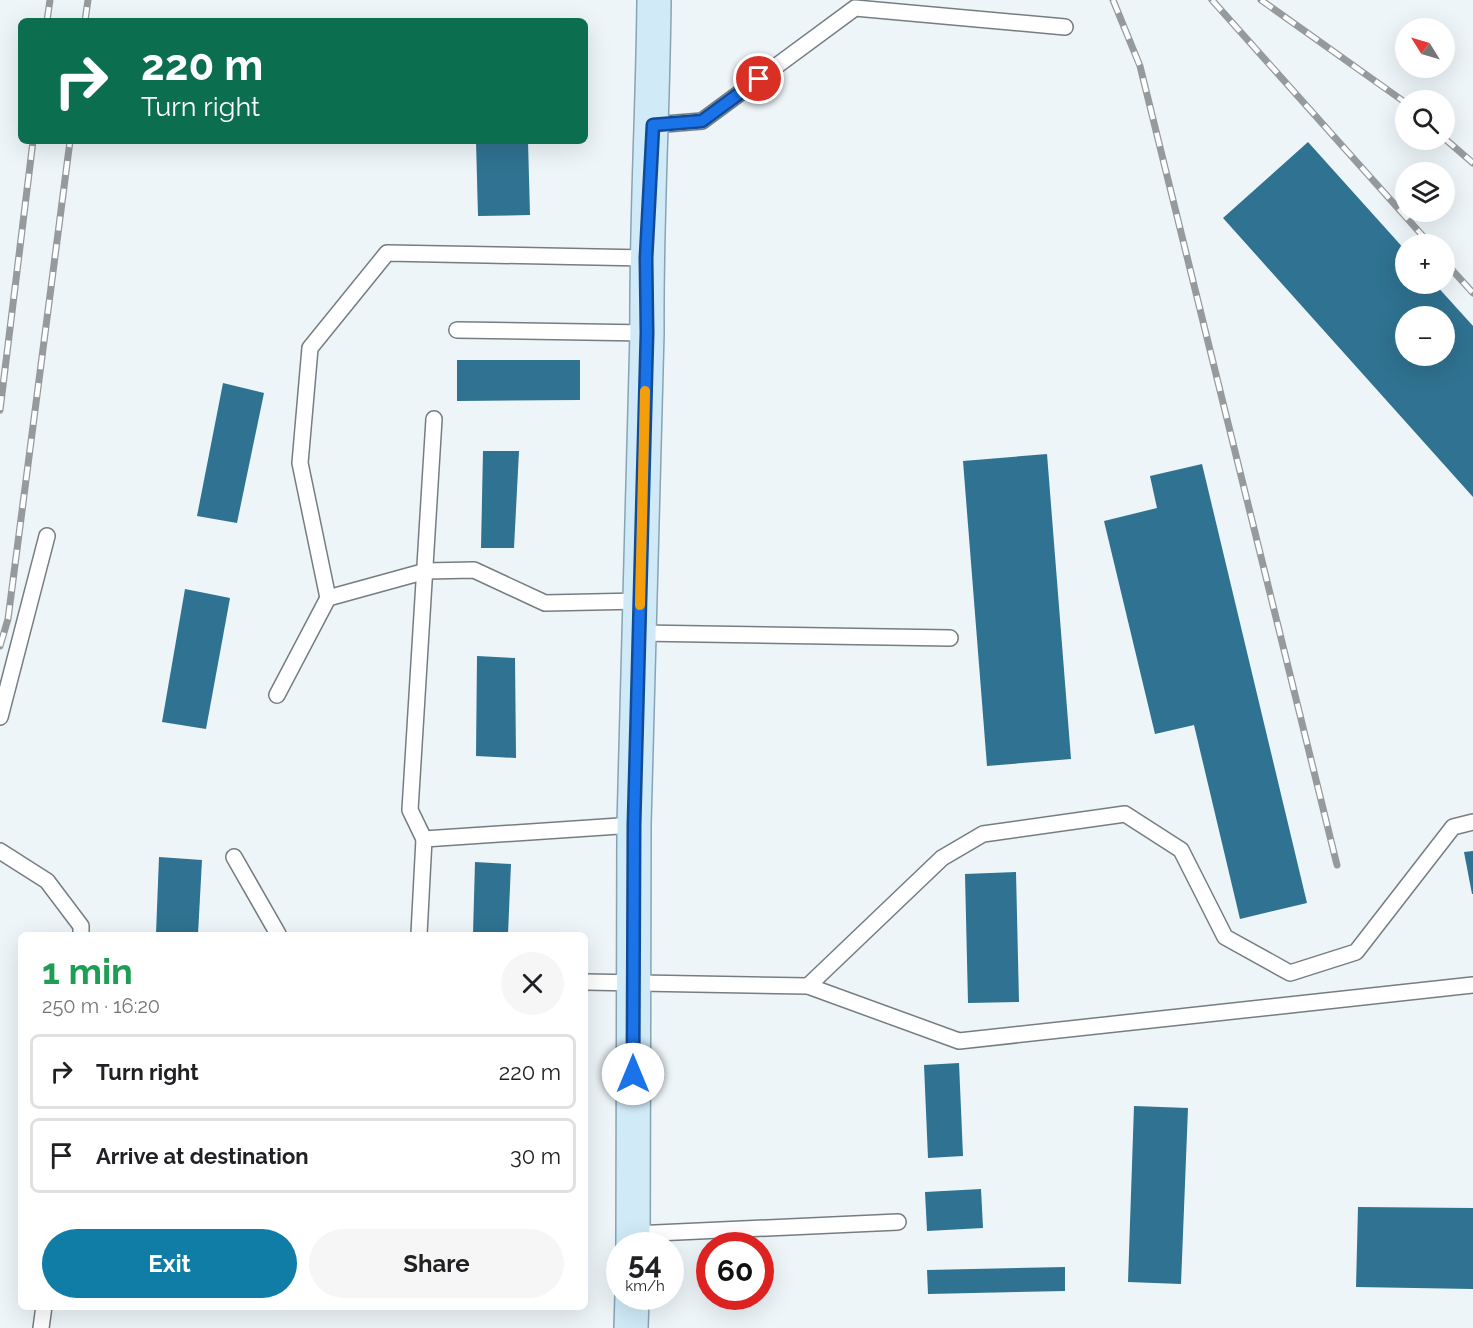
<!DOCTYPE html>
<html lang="en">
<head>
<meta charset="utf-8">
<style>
	:root { --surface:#fff; --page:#f6f6f6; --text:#202124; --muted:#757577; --line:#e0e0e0; --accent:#0f7da6 }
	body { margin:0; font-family:Raleway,sans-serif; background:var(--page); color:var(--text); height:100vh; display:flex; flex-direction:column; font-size:22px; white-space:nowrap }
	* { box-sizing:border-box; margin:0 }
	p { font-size:20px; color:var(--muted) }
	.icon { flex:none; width:33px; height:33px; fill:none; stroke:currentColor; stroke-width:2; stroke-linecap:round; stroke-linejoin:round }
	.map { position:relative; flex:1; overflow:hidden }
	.sheet { position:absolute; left:18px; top:932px; width:570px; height:378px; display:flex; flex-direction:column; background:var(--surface); border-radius:9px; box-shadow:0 6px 24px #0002 }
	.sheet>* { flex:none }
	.top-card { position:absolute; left:18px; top:18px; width:570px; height:126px; border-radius:9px; box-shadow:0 6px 24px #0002; background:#0b6e4f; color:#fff; overflow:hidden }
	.needle { width:39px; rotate:307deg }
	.tools { position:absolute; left:1395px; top:18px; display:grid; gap:12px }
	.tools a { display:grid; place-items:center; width:60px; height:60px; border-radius:50%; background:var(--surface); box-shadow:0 6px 24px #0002; font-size:30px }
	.speed { position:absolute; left:606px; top:1232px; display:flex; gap:12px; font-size:30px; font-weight:700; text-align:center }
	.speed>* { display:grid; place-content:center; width:78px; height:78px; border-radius:50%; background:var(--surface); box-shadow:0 6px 24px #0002; line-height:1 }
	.speed small { font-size:15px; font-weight:400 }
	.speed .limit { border:9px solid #d22; background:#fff; color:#111 }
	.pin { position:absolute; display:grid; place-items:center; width:51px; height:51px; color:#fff; margin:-26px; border:3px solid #fff; border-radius:50%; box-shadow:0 2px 6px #0007 }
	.me { position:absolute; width:66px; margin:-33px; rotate:0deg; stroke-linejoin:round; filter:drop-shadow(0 0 4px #0008) }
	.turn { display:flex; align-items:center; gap:21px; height:126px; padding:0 24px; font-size:27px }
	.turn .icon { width:78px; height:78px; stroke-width:2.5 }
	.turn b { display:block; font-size:42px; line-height:51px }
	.round { display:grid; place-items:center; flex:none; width:63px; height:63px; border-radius:32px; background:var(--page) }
	.overview { display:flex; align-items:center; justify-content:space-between; height:102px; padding:0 24px }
	h1 { font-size:36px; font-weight:700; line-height:45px; color:#1e9e55 }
	.button { display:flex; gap:12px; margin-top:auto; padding:12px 24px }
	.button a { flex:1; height:69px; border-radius:36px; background:var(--accent); color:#fff; font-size:24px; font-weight:700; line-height:69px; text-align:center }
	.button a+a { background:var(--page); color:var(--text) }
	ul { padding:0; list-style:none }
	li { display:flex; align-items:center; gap:18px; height:75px; margin:0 12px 9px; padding:0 12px; border:3px solid var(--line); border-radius:9px }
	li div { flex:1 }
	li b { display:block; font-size:22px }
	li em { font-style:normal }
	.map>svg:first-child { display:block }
	.building { fill:#2f7291; fill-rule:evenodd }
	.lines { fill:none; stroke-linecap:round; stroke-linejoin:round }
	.service-casing { stroke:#767d80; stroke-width:18 }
	.primary-casing { stroke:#87a4b3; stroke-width:36 }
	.service { stroke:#fff; stroke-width:15 }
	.primary { stroke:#d0eaf8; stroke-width:33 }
	.rail-casing { stroke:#959b9d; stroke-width:7 }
	.rail { stroke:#fff; stroke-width:4.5; stroke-dasharray:14; stroke-linecap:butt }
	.route-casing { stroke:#114b97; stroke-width:15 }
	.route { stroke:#1a73e8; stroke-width:10 }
	.slow { stroke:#f59e0b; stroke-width:10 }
</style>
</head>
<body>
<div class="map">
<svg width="1473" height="1328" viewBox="0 0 1473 1328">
	<rect width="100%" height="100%" fill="#edf5f9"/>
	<!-- building -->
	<g class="building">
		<path d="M 476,141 L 528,141 L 530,215 L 478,216 Z"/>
		<path d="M 1308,142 L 1406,251 L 1406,284 L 1435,284 L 1473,326 L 1473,497 L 1223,218 ZM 1406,316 L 1444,316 L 1444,356 L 1406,356 Z"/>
		<path d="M 457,360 L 580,360 L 580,400 L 457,401 Z"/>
		<path d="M 223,383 L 264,393 L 237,523 L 197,516 Z"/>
		<path d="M 483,451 L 519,451 L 514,548 L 481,548 Z"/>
		<path d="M 1047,454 L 1071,759 L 987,766 L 963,461 Z"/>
		<path d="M 1202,464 L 1307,903 L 1240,919 L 1194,725 L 1155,734 L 1104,521 L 1157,508 L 1150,476 Z"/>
		<path d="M 185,589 L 230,598 L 206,729 L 162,722 Z"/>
		<path d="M 477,656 L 515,658 L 516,758 L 476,756 Z"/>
		<path d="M 1473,851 L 1473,894 L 1472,894 L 1464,852 Z"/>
		<path d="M 159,857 L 202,860 L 198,934 L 156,934 Z"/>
		<path d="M 475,862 L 511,864 L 508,934 L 473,934 Z"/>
		<path d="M 1016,872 L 1019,1002 L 968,1003 L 965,874 Z"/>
		<path d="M 959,1063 L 963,1156 L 928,1158 L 924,1065 Z"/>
		<path d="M 1134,1106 L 1188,1108 L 1181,1284 L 1128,1282 Z"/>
		<path d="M 981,1189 L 983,1228 L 927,1231 L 925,1192 Z"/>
		<path d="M 1358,1207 L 1473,1208 L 1473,1289 L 1356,1287 Z"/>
		<path d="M 1065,1267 L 1065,1291 L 928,1294 L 927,1270 Z"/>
	</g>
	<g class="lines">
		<defs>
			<g id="service">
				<path d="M 653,125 L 702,121 L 855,8 L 1065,27"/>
				<path d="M 457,330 L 647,333"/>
				<path d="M 434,419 L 410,810 L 424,839 L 634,825"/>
				<path d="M 328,598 L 300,463 L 310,348 L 387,253 L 646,258"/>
				<path d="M 640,633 L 950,638"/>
				<path d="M 277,695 L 328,598 L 426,571 L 474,570 L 545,603 L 640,601"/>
				<path d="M 0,717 L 47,536"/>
				<path d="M 0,851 L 47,881 L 81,926 L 81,934"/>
				<path d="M 234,857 L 278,934"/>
				<path d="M 419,934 L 424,839"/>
				<path d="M 585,982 L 808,986 L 959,1041 L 1473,985"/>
				<path d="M 808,986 L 942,858 L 983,834 L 1125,814 L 1181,850 L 1225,937 L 1290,973 L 1356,952 L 1453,827 L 1473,822"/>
				<path d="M 634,1234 L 898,1222"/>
				<path d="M 41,1328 L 44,1306"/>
			</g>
			<g id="primary">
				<path d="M 633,1245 L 634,825 L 647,333 C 646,222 653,111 654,0"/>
				<path d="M 631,1328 L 632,1296"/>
			</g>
		</defs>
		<!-- service casing -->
		<use href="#service" class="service-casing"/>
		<!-- primary casing -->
		<use href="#primary" class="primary-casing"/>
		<!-- service -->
		<use href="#service" class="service"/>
		<!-- primary -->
		<use href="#primary" class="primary"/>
		<defs>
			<g id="rail">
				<path d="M 1113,0 L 1140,66 L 1337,865"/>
				<path d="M 1212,0 L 1430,244"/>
				<path d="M 1261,0 L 1406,103"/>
				<path d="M 47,21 L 50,0"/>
				<path d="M 85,21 L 88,0"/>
				<path d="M 1444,138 L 1473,163"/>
				<path d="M 1444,261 L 1473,293"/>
				<path d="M 0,410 L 33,141"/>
				<path d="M 0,646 L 8,619 L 70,141"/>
			</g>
		</defs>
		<!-- rail casing -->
		<use href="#rail" class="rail-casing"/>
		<!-- rail -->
		<use href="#rail" class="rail"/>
	</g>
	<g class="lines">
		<defs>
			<path id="route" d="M 633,1074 L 634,825 L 647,333 L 646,258 L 653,125 L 702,121 L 759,79"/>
		</defs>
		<!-- route casing -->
		<use href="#route" class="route-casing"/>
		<!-- route -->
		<use href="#route" class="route"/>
		<!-- slow -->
		<path class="slow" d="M 640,605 L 645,391"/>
	</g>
</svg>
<div class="tools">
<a><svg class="needle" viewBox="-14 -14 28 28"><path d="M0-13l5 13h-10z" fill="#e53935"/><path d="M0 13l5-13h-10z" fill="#757577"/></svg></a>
<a><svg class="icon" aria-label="search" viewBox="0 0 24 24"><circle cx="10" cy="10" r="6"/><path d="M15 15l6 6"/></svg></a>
<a><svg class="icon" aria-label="layers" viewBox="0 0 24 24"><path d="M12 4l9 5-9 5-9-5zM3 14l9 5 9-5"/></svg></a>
<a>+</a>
<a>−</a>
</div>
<div class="speed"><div>54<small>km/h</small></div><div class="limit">60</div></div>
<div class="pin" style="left:759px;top:79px;background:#d93025"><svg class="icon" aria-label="arrive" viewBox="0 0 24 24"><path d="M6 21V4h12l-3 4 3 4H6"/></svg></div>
<svg class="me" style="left:633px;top:1074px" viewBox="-20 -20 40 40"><circle r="19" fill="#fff"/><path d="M0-13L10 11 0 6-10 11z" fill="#1a73e8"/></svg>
<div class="top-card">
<div class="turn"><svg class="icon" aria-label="right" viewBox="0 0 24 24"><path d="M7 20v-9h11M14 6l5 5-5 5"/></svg><div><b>220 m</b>Turn right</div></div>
</div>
<section class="sheet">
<div class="overview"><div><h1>1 min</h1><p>250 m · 16:20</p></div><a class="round"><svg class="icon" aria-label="close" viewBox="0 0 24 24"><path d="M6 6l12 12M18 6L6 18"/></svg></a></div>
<ul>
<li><svg class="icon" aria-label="right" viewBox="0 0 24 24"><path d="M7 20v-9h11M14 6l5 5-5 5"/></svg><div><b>Turn right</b></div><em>220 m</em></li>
<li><svg class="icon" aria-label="arrive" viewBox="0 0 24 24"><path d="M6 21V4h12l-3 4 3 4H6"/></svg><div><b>Arrive at destination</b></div><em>30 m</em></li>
</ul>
<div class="button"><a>Exit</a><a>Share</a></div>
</section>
</div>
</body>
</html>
